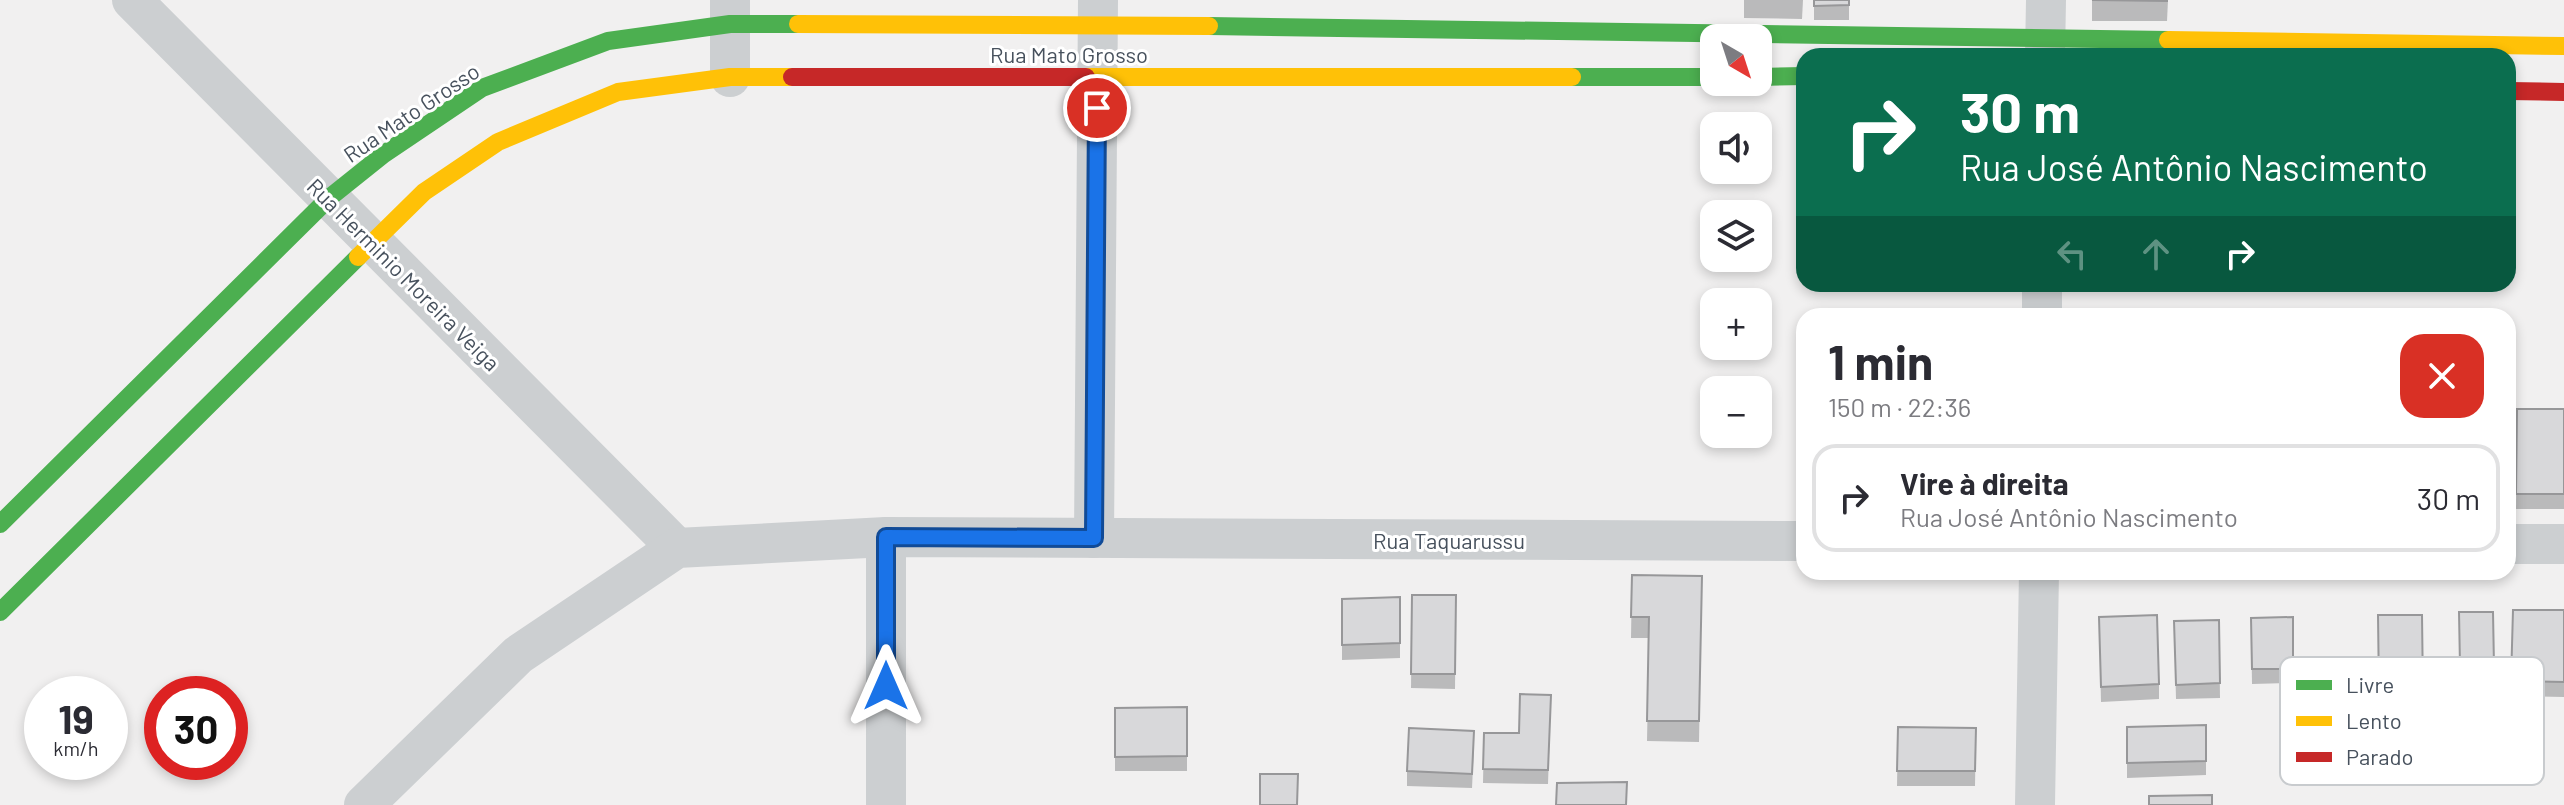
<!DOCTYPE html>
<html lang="pt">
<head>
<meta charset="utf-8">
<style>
	:root { --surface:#fff; --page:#f2f2f3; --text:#2b2b33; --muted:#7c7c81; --line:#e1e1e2 }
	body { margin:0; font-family:Barlow,sans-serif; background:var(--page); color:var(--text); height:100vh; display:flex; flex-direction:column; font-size:30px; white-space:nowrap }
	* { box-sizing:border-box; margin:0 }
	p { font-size:26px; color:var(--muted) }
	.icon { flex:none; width:44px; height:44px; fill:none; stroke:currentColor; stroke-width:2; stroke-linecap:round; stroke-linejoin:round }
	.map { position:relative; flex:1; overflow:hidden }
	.side { position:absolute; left:1796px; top:308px; width:720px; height:272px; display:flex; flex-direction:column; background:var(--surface); border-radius:24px; box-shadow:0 4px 12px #0003 }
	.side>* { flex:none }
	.top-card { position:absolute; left:1796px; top:48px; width:720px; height:244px; border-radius:24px; box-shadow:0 4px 12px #0003; background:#0b6e4f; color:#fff; overflow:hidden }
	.needle { width:52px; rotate:141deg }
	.buttons { position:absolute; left:1700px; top:24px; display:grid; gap:16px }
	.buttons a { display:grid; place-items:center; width:72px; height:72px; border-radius:16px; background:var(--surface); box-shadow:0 4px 12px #0003; font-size:40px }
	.speed { position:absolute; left:24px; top:676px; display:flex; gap:16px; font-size:40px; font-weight:700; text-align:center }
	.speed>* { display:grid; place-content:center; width:104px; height:104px; border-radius:50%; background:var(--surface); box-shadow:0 4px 12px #0003; line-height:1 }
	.speed small { font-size:20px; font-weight:400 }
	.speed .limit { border:12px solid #d22; background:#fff; color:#111 }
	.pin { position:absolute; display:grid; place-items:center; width:68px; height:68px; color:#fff; margin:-34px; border:4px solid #fff; border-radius:50%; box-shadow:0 2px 8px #0007 }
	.me { position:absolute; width:88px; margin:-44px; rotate:0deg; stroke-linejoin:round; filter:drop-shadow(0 0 6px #0008) }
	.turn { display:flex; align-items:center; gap:28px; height:168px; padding:0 32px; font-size:36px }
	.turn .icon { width:104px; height:104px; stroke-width:2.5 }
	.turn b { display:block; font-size:56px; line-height:68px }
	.lanes { display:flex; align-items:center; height:76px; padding:0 32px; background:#0003; justify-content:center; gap:40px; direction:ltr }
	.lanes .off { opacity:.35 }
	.round { display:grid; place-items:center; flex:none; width:84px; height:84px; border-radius:24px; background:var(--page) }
	.head { display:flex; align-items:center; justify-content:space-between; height:136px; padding:0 32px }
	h1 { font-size:48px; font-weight:700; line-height:60px }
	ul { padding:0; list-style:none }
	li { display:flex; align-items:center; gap:24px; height:108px; margin:0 16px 12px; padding:0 16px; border:4px solid var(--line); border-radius:24px }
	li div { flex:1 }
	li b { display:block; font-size:30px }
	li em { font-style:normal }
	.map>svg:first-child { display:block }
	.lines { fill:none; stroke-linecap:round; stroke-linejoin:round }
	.street { stroke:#cccfd1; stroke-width:40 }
	.fast { stroke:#4caf50; stroke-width:18 }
	.slow { stroke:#ffc107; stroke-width:18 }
	.jam { stroke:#c62828; stroke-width:18 }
	.wall { fill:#bababb }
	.building { fill:#d8d8da; stroke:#979799; stroke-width:2 }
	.route-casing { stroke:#114b97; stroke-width:20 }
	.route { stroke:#1a73e8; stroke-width:14 }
	.labels { text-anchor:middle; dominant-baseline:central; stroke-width:6; stroke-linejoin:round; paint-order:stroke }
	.street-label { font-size:22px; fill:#47515d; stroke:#fff }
	.key { fill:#fff; stroke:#c8cbce; stroke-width:2 }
	.key-label { font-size:22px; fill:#47515d }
</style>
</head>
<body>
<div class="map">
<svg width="2564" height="805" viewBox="0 0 2564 805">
	<rect width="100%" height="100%" fill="#f1f0f0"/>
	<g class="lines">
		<!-- street -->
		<g class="street">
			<path d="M 132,0 L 677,548"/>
			<path d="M 730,0 L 730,77"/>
			<path d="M 2045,56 L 2046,0"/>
			<path d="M 2042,316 L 2042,284"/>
			<path d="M 886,537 L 886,805"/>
			<path d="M 1094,538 L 1098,0"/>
			<path d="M 2508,544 L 2564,544"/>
			<path d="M 364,805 L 518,655 L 677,548 L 886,537 L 1804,541"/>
			<path d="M 2035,805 L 2039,572"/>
		</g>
		<!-- fast -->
		<g class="fast">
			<path d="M 1209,26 L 2168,40"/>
			<path d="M 1572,77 L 1714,77"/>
			<path d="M 1758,77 L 1804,76"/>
			<path d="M 0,524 L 329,198 L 384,154 L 482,88 L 608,41 L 730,24 L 798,24"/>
			<path d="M 0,612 L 358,257"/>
		</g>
		<!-- slow -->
		<g class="slow">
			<path d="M 798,24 L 1209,26"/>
			<path d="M 2168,40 L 2564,46"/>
			<path d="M 1086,77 L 1572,77"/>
			<path d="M 358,257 L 424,192 L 498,142 L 618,92 L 730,77 L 792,77"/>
		</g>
		<!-- jam -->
		<g class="jam">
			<path d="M 792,77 L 1086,77"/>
			<path d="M 2508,91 L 2564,92"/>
		</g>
	</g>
	<!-- wall -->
	<g class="wall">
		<path d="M 1744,0 L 1803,0 L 1802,19 L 1744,18 Z"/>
		<rect x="1814" y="0" width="35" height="20"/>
		<path d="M 2092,0 L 2168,0 L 2167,21 L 2092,21 Z"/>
		<path d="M 2517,409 L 2564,409 L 2564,509 L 2516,509 Z"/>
		<path d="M 1632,575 L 1702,576 L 1699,742 L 1647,741 L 1649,638 L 1631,638 Z"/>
		<path d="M 1412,595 L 1456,595 L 1455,689 L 1411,688 Z"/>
		<path d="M 1400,597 L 1400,658 L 1342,660 L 1342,599 Z"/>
		<path d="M 2513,610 L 2564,610 L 2564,697 L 2511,696 Z"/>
		<path d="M 2459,612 L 2493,612 L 2494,681 L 2460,681 Z"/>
		<path d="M 2378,615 L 2422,615 L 2423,708 L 2379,708 Z"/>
		<path d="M 2099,617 L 2159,684 L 2159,699 L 2101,702 Z"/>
		<path d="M 2293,617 L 2293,683 L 2252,684 L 2251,618 Z"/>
		<path d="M 2219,620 L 2220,698 L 2176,699 L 2174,621 Z"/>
		<path d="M 1551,695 L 1548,784 L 1483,783 L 1484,733 L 1519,733 Z"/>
		<path d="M 1187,707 L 1187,771 L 1115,771 L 1115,708 Z"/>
		<path d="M 2206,725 L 2206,775 L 2127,778 L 2127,727 Z"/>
		<path d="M 1898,727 L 1976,728 L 1975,786 L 1897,786 Z"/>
		<path d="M 1474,746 L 1472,788 L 1407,786 L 1407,771 Z"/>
	</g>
	<!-- building -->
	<g class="building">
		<path d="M 1814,0 L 1849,0 L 1849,5 L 1814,6 Z"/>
		<path d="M 2092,0 L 2167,0 L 2167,1 Z"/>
		<path d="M 2517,409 L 2564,409 L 2564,494 L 2516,494 Z"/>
		<path d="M 1632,575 L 1702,576 L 1699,721 L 1647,721 L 1649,617 L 1631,617 Z"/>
		<path d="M 1412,595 L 1456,595 L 1455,674 L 1411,674 Z"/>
		<path d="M 1400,597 L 1400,643 L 1342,645 L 1342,599 Z"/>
		<path d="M 2513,610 L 2564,610 L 2564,682 L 2511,681 Z"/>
		<path d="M 2459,612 L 2493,612 L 2494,666 L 2460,666 Z"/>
		<path d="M 2157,615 L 2159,684 L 2101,687 L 2099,617 Z"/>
		<path d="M 2378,615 L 2422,615 L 2423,693 L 2379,693 Z"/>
		<path d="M 2293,617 L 2293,669 L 2252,669 L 2251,618 Z"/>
		<path d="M 2219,620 L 2220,683 L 2176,685 L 2174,621 Z"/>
		<path d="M 1520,694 L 1551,695 L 1548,770 L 1483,769 L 1484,733 L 1519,733 Z"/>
		<path d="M 1187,707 L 1187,756 L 1115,757 L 1115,708 Z"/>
		<path d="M 2206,725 L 2206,761 L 2127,763 L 2127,727 Z"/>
		<path d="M 1898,727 L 1976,728 L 1975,771 L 1897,771 Z"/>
		<path d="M 1409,728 L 1474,731 L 1472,774 L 1407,771 Z"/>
		<path d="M 1260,774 L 1298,774 L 1297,805 L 1260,805 Z"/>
		<path d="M 1627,782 L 1626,805 L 1556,805 L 1557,783 Z"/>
		<path d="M 2212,795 L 2212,805 L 2149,805 L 2149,796 Z"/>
	</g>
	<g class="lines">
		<defs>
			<path id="route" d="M 886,686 L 886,537 L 1094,538 L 1097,108"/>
		</defs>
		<!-- route casing -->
		<use href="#route" class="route-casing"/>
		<!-- route -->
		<use href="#route" class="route"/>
	</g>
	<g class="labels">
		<!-- street labels -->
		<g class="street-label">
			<text x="1069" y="54">Rua Mato Grosso</text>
			<text transform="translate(411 112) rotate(-34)">Rua Mato Grosso</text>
			<text transform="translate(404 274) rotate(45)">Rua Herminio Moreira Veiga</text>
			<text x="1449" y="540">Rua Taquarussu</text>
		</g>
	</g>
	<!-- legend -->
	<rect x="2280" y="657" width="264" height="128" rx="12" class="key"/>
	<rect x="2296" y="680" width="36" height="10" fill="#4caf50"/>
	<rect x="2296" y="716" width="36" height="10" fill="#ffc107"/>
	<rect x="2296" y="752" width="36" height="10" fill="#c62828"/>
	<g class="key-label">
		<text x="2346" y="693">Livre</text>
		<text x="2346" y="729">Lento</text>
		<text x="2346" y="765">Parado</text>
	</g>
</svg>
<div class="buttons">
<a><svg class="needle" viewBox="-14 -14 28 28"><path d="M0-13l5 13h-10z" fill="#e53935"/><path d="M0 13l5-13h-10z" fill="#7c7c81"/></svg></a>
<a><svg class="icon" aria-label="sound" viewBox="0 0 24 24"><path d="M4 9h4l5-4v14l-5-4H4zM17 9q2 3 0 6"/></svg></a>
<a><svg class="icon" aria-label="layers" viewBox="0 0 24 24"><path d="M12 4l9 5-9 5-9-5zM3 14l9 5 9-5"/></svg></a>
<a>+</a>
<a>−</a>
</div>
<div class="speed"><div>19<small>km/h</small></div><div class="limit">30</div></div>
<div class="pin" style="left:1097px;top:108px;background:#d93025"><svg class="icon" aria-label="arrive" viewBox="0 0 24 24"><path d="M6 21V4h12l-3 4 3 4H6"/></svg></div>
<svg class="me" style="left:886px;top:686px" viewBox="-20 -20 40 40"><path d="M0-17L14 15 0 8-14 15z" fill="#1a73e8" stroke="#fff" stroke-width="4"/></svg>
<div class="top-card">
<div class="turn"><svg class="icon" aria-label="right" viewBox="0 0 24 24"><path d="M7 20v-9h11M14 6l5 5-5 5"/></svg><div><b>30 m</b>Rua José Antônio Nascimento</div></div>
<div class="lanes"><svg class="icon off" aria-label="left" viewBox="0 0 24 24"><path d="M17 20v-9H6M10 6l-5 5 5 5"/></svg><svg class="icon off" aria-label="ahead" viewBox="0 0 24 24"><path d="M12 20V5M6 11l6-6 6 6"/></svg><svg class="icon" aria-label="right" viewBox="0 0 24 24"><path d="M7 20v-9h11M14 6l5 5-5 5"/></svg></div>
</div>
<section class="side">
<div class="head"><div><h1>1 min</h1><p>150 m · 22:36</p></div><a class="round" style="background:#d93025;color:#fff"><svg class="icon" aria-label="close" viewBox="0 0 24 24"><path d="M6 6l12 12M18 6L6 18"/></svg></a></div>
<ul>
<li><svg class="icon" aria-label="right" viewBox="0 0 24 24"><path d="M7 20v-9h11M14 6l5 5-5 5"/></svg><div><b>Vire à direita</b><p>Rua José Antônio Nascimento</p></div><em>30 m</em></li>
</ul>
</section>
</div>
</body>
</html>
